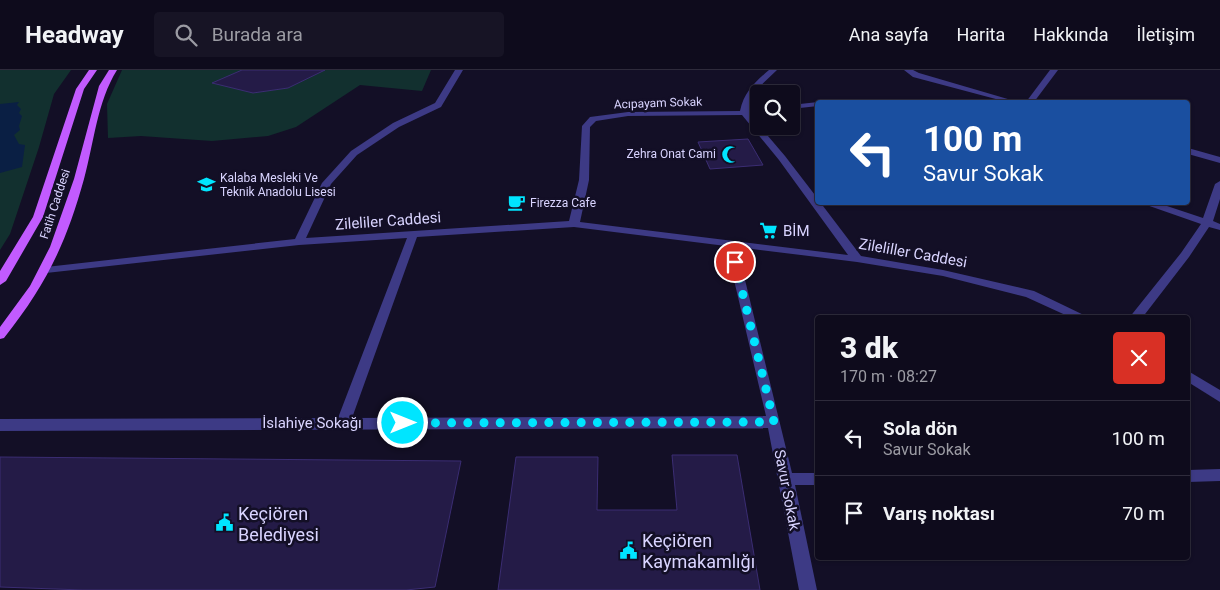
<!DOCTYPE html>
<html lang="tr">
<head>
<meta charset="utf-8">
<style>
	:root { --surface:#0e0b1c; --page:#171425; --text:#f1f3f6; --muted:#9b9ba3; --line:#2e2b3b }
	body { margin:0; font-family:Roboto,sans-serif; background:var(--page); color:var(--text); height:100vh; display:flex; flex-direction:column; font-size:19px; white-space:nowrap }
	* { box-sizing:border-box; margin:0 }
	p { font-size:16px; color:var(--muted) }
	.icon { flex:none; width:28px; height:28px; fill:none; stroke:currentColor; stroke-width:2; stroke-linecap:round; stroke-linejoin:round }
	.map { position:relative; flex:1; overflow:hidden }
	.panel { position:absolute; left:815px; top:245px; width:375px; height:245px; display:flex; flex-direction:column; background:var(--surface); border-radius:5px; box-shadow:0 1px 4px #0004,0 0 0 1px var(--line) }
	.panel>* { flex:none }
	.hud { position:absolute; left:815px; top:30px; width:375px; height:105px; border-radius:5px; box-shadow:0 1px 4px #0004,0 0 0 1px var(--line); background:#1a4fa0; color:#fff; overflow:hidden }
	.fabs { position:absolute; left:750px; top:15px; display:grid; gap:10px }
	.fabs a { display:grid; place-items:center; width:50px; height:50px; border-radius:5px; background:var(--surface); box-shadow:0 1px 4px #0004,0 0 0 1px var(--line); font-size:25px }
	.pin { position:absolute; display:grid; place-items:center; width:42px; height:42px; color:#fff; margin:-21px; border:2px solid #fff; border-radius:50%; box-shadow:0 1px 5px #0007 }
	.me { position:absolute; width:55px; margin:-28px; rotate:90deg; stroke-linejoin:round; filter:drop-shadow(0 0 4px #0008) }
	.turn { display:flex; align-items:center; gap:18px; height:105px; padding:0 25px; font-size:22px }
	.turn .icon { width:65px; height:65px; stroke-width:2.5 }
	.turn b { display:block; font-size:35px; line-height:42px }
	.round { display:grid; place-items:center; flex:none; width:52px; height:52px; border-radius:5px; background:var(--page) }
	.head { display:flex; align-items:center; justify-content:space-between; height:85px; padding:0 25px }
	h1 { font-size:30px; font-weight:800; line-height:38px }
	ul { padding:0; list-style:none }
	li { display:flex; align-items:center; gap:15px; height:75px; padding:0 25px; border-top:1px solid var(--line) }
	li div { flex:1 }
	li b { display:block; font-size:19px }
	li em { font-style:normal }
	header { display:flex; align-items:center; gap:30px; box-sizing:border-box; height:70px; padding:0 25px; background:var(--surface); border-bottom:1px solid var(--line) }
	header strong { font-size:24px }
	nav { display:flex; gap:28px; margin-inline-start:auto; font-size:18px }
	.search { width:350px; height:45px; background:var(--page); display:flex; align-items:center; gap:12px; box-sizing:border-box; padding:0 18px; border-radius:5px; color:var(--muted); font-size:19px }
	.map>svg:first-child { display:block }
	.green { fill:#12302f }
	.water { fill:#0a1f44 }
	.building { fill:#241b47; stroke:#3b2d73 }
	.lines { fill:none; stroke-linecap:round; stroke-linejoin:round }
	.minor { fill:#3d3a85; fill-rule:evenodd }
	.primary { fill:#c25bff; fill-rule:evenodd }
	.route { stroke:#00e5ff; stroke-width:9; stroke-dasharray:0 16.2 }
	.labels { text-anchor:middle; dominant-baseline:central; stroke-width:5; stroke-linejoin:round; paint-order:stroke }
	.far-street-label { font-size:12px; fill:#d9d4ff; stroke:#130f26 }
	.far-poi-label { font-size:12px; fill:#d9d4ff; stroke:#130f26; text-anchor:start }
	.street-label { font-size:15px; fill:#d9d4ff; stroke:#130f26 }
	.poi-label { font-size:15px; fill:#d9d4ff; stroke:#130f26; text-anchor:start }
	.near-poi-label { font-size:18px; fill:#d9d4ff; stroke:#130f26; text-anchor:start }
</style>
</head>
<body>
<header>
<strong>Headway</strong>
<div class="search"><svg class="icon" aria-label="search" viewBox="0 0 24 24"><circle cx="10" cy="10" r="6"/><path d="M15 15l6 6"/></svg>Burada ara</div>
<nav><a>Ana sayfa</a><a>Harita</a><a>Hakkında</a><a>İletişim</a></nav>
</header>
<div class="map">
<svg width="1220" height="520" viewBox="0 0 1220 520">
	<rect width="100%" height="100%" fill="#130f26"/>
	<!-- green -->
	<g class="green">
		<path d="M 0,0 L 71,0 L 54,24 L 39,77 L 10,164 L 0,180 Z"/>
		<path d="M 122,0 L 431,0 L 422,21 L 360,15 L 296,57 L 268,66 L 212,71 L 141,66 L 108,68 L 107,34 Z"/>
	</g>
	<!-- water -->
	<path class="water" d="M 19,32 L 17,35 L 21,39 L 19,43 L 22,46 L 19,56 L 20,60 L 14,65 L 19,74 L 25,75 L 22,97 L 0,103 L 0,34 Z"/>
	<!-- building -->
	<g class="building">
		<path d="M 242,0 L 325,0 L 288,18 L 253,23 L 212,13 Z"/>
		<path d="M 748,69 L 763,95 L 710,99 L 698,72 Z"/>
		<path d="M 672,385 L 737,385 L 760,520 L 498,520 L 516,387 L 598,387 L 597,440 L 677,440 Z"/>
		<path d="M 0,387 L 461,391 L 435,517 L 406,520 L 83,520 L 0,517 Z"/>
	</g>
	<g class="lines">
		<!-- minor -->
		<g class="minor">
			<path d="M 455,0 L 463,0 L 441,37 L 399,57 L 357,85 L 331,114 L 306,168 L 569,151 L 579,110 L 582,56 L 590,47 L 628,42 L 740,41 C 744,22 755,12 769,0 L 777,0 L 756,20 L 749,40 L 759,39 L 759,43 L 750,45 L 785,86 L 818,129 L 818,132 L 820,132 L 861,186 L 943,200 L 1034,221 L 1090,248 L 1072,248 L 1026,227 L 943,206 L 857,192 L 737,177 L 792,403 L 818,403 L 818,415 L 795,415 L 817,520 L 799,520 L 768,358 L 0,361 L 0,349 L 338,348 L 407,168 L 299,175 L 46,203 L 40,200 L 46,197 L 295,169 L 322,113 L 351,81 L 393,53 L 435,33 ZM 742,45 L 779,90 L 848,185 L 580,152 L 589,110 L 590,57 L 596,51 L 628,46 ZM 574,157 L 726,176 L 766,346 L 352,348 L 417,167 Z"/>
			<path d="M 904,0 L 913,0 L 919,3 L 1018,32 L 1007,32 L 913,7 Z"/>
			<path d="M 1050,0 L 1058,0 L 1034,32 L 1026,32 Z"/>
			<path d="M 818,32 L 821,32 L 818,32 L 818,36 L 791,39 L 791,35 Z"/>
			<path d="M 1188,78 L 1220,87 L 1220,93 L 1188,84 Z"/>
			<path d="M 1220,111 L 1220,129 L 1213,151 L 1220,154 L 1220,160 L 1209,157 L 1189,187 L 1142,248 L 1129,248 L 1181,183 L 1201,154 L 1138,132 L 1155,132 L 1203,148 L 1215,114 Z"/>
			<path d="M 1188,301 L 1220,320 L 1220,332 L 1188,312 Z"/>
			<path d="M 1220,399 L 1220,411 L 1188,412 L 1188,400 Z"/>
		</g>
		<!-- primary -->
		<g class="primary">
			<path d="M 89,0 L 97,0 L 84,19 L 43,147 L 6,211 L 0,215 L 0,201 L 33,147 L 76,19 Z"/>
			<path d="M 109,0 L 117,0 C 97,32 94,73 84,109 C 66,174 46,215 4,268 L 0,269 L 0,257 L 30,216 L 50,177 L 74,109 L 99,16 Z"/>
		</g>
	</g>
	<g class="lines">
		<!-- route -->
		<path class="route" d="M 403,353 L 774,352 L 735,192"/>
	</g>
	<!-- icons -->
	<defs>
		<symbol id="mosque-bare" viewBox="-9 -9 18 18"><path d="M3.5-4.9A6 6 0 1 0 3.5 4.9A5 5 0 1 1 3.5-4.9Z" fill="#00e5ff" stroke="#130f26" stroke-width="2.5" paint-order="stroke"/></symbol>
		<symbol id="school-bare" viewBox="-9 -9 18 18"><path d="M0-5L7-2L0 1L-7-2ZM-4 1L0 2.5L4 1V4Q0 6-4 4Z" fill="#00e5ff" stroke="#130f26" stroke-width="2.5" paint-order="stroke"/></symbol>
		<symbol id="cafe-bare" viewBox="-9 -9 18 18"><path d="M-5.5-4.5H6V0H3Q3 3.5 0 3.5H-2.5Q-5.5 3.5-5.5 0ZM3-3.2v2h1.7v-2ZM-6 4.5H4V6H-6Z" fill="#00e5ff" stroke="#130f26" stroke-width="2.5" paint-order="stroke"/></symbol>
		<symbol id="supermarket-bare" viewBox="-9 -9 18 18"><path d="M-6-5.5h2.5l.6 2H6L4.5 2H-2.5L-4.4-4H-6ZM-1.5 3.2a1.3 1.3 0 1 0 .1 0ZM3 3.2a1.3 1.3 0 1 0 .1 0Z" fill="#00e5ff" stroke="#130f26" stroke-width="2.5" paint-order="stroke"/></symbol>
		<symbol id="civic-bare" viewBox="-9 -9 18 18"><path d="M-.6-6.5H3V-4.5H.6V-3L4-1V1h2V6H-6V1h2V-1L-.6-3ZM-1.2 2.5V6h2.4V2.5Z" fill="#00e5ff" stroke="#130f26" stroke-width="2.5" paint-order="stroke"/></symbol>
	</defs>
	<g fill-rule="evenodd">
		<use href="#mosque-bare" x="718" y="72" width="25" height="25"/>
		<use href="#school-bare" x="194" y="102" width="25" height="25"/>
		<use href="#cafe-bare" x="504" y="120" width="25" height="25"/>
		<use href="#supermarket-bare" x="756" y="148" width="25" height="25"/>
		<use href="#civic-bare" x="212" y="440" width="25" height="25"/>
		<use href="#civic-bare" x="616" y="468" width="25" height="25"/>
	</g>
	<g class="labels">
		<!-- far-street labels -->
		<g class="far-street-label">
			<text transform="translate(658 33) rotate(-2)">Acıpayam Sokak</text>
			<text transform="translate(55 134) rotate(-72)">Fatih Caddesi</text>
		</g>
		<!-- far-poi labels -->
		<g class="far-poi-label">
			<text x="716" y="84" text-anchor="end">Zehra Onat Cami</text>
			<text x="220" y="108">Kalaba Mesleki Ve<tspan x="220" dy="14">Teknik Anadolu Lisesi</tspan></text>
			<text x="530" y="133">Firezza Cafe</text>
		</g>
		<!-- street labels -->
		<g class="street-label">
			<text transform="translate(388 151) rotate(-4)">Zileliler Caddesi</text>
			<text transform="translate(913 183) rotate(10)">Zileliller Caddesi</text>
			<text x="312" y="353">İslahiye Sokağı</text>
			<text transform="translate(787 420) rotate(79)">Savur Sokak</text>
		</g>
		<!-- poi labels -->
		<g class="poi-label">
			<text x="783" y="161">BİM</text>
		</g>
		<!-- near-poi labels -->
		<g class="near-poi-label">
			<text x="238" y="443">Keçiören<tspan x="238" dy="21">Belediyesi</tspan></text>
			<text x="642" y="470">Keçiören<tspan x="642" dy="21">Kaymakamlığı</tspan></text>
		</g>
	</g>
</svg>
<div class="fabs">
<a><svg class="icon" aria-label="search" viewBox="0 0 24 24"><circle cx="10" cy="10" r="6"/><path d="M15 15l6 6"/></svg></a>
</div>
<div class="pin" style="left:735px;top:192px;background:#d93025"><svg class="icon" aria-label="arrive" viewBox="0 0 24 24"><path d="M6 21V4h12l-3 4 3 4H6"/></svg></div>
<svg class="me" style="left:403px;top:353px" viewBox="-20 -20 40 40"><circle r="17" fill="#00e5ff" stroke="#fff" stroke-width="3"/><path d="M0-11L8 9 0 5-8 9z" fill="#fff"/></svg>
<div class="hud">
<div class="turn"><svg class="icon" aria-label="left" viewBox="0 0 24 24"><path d="M17 20v-9H6M10 6l-5 5 5 5"/></svg><div><b>100 m</b>Savur Sokak</div></div>
</div>
<section class="panel">
<div class="head"><div><h1>3 dk</h1><p>170 m · 08:27</p></div><a class="round" style="background:#d93025;color:#fff"><svg class="icon" aria-label="close" viewBox="0 0 24 24"><path d="M6 6l12 12M18 6L6 18"/></svg></a></div>
<ul>
<li><svg class="icon" aria-label="left" viewBox="0 0 24 24"><path d="M17 20v-9H6M10 6l-5 5 5 5"/></svg><div><b>Sola dön</b><p>Savur Sokak</p></div><em>100 m</em></li>
<li><svg class="icon" aria-label="arrive" viewBox="0 0 24 24"><path d="M6 21V4h12l-3 4 3 4H6"/></svg><div><b>Varış noktası</b></div><em>70 m</em></li>
</ul>
</section>
</div>
</body>
</html>
